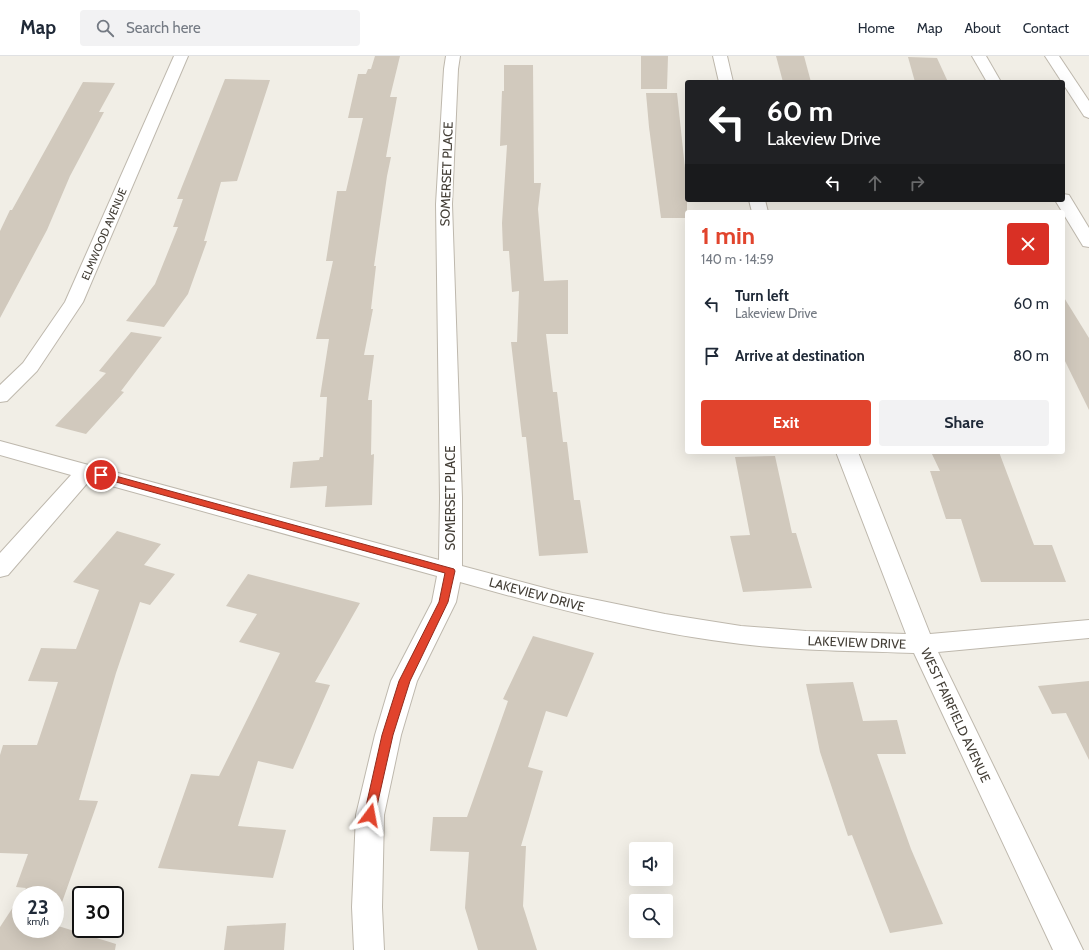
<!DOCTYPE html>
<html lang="en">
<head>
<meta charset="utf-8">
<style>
	:root { --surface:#fff; --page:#f2f2f3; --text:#1f2937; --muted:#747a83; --line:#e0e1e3; --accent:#e1442d }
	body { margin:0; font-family:Cabin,sans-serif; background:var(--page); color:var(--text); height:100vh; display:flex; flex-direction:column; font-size:15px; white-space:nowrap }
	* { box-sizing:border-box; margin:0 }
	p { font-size:13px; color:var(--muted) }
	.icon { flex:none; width:22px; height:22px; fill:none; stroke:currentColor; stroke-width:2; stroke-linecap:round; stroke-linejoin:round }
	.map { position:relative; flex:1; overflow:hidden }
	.panel { position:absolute; left:685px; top:154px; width:380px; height:244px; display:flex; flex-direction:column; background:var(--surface); border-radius:4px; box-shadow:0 4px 16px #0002 }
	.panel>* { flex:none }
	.hud { position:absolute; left:685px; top:24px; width:380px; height:122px; border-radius:4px; box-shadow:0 4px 16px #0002; background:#202124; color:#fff; overflow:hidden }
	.buttons { position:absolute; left:629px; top:786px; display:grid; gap:8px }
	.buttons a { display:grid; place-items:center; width:44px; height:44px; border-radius:4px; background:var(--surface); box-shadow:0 4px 16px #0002; font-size:20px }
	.speed { position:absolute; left:12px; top:830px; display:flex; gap:8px; font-size:20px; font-weight:700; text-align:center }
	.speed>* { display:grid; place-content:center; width:52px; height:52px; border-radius:50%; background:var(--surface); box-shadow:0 4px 16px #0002; line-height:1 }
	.speed small { font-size:10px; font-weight:400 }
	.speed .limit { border:2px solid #111; border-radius:6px; background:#fff; color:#111 }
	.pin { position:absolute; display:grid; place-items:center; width:34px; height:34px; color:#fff; margin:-17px; border:2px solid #fff; border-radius:50%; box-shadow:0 1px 4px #0007 }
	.me { position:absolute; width:44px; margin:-22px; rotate:13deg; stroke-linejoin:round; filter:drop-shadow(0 0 3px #0008) }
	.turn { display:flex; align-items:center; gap:14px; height:84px; padding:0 16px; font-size:18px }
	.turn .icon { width:52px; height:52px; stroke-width:2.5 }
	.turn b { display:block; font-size:28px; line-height:34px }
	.lanes { display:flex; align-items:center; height:38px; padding:0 16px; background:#0003; justify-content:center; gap:20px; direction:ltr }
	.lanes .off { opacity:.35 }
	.round { display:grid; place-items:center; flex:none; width:42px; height:42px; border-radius:4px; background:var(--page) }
	.head { display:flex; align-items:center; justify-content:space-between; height:68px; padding:0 16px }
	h1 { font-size:24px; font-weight:800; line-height:30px; color:var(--accent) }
	.cta { display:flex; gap:8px; margin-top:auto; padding:8px 16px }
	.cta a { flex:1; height:46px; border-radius:4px; background:var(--accent); color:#fff; font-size:16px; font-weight:800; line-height:46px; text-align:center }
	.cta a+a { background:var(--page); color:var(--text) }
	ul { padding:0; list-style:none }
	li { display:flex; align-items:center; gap:12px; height:52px; padding:0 16px }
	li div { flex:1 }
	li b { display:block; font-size:15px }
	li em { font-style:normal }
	header { display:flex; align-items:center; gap:24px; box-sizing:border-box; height:56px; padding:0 20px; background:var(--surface); border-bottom:1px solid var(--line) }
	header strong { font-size:19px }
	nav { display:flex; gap:22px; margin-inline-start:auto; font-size:14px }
	.search { width:280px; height:36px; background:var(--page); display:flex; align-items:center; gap:10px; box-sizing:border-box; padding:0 14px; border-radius:4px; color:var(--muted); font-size:15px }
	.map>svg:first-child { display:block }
	.building { fill:#d1c9bd }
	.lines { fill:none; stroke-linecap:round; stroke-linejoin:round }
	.minor-casing { stroke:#beb8ad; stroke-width:2 }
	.minor { fill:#fff; fill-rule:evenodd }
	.route { fill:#e1442d; stroke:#922c1d }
	.labels { text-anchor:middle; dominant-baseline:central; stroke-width:4; stroke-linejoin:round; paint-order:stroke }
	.far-street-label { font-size:11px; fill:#433e36; stroke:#fff }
	.street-label { font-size:13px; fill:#433e36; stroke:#fff }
</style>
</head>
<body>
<header>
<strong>Map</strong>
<div class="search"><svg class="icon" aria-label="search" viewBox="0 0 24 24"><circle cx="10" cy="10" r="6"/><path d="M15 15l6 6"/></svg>Search here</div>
<nav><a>Home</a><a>Map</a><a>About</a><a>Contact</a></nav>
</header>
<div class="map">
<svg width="1089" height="894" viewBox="0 0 1089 894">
	<rect width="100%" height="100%" fill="#f1eee6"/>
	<!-- building -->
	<g class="building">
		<path d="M 375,0 L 400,0 L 390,41 L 397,41 L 386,101 L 391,101 L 387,120 L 374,210 L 376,210 L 371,253 L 373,253 L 364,299 L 374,299 L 368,344 L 372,344 L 371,399 L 374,398 L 372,449 L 325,451 L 327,430 L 290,432 L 293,406 L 319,404 L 320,401 L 323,401 L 327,341 L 320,341 L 329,283 L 316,283 L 333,205 L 326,205 L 337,135 L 346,135 L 363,62 L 348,62 L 358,18 L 366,18 L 368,13 L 371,13 Z"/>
		<path d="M 641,0 L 668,0 L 667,33 L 641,33 Z"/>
		<path d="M 776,0 L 804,0 L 811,26 L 783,26 Z"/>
		<path d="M 908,1 L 937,2 L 948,26 L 915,26 Z"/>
		<path d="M 504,9 L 533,9 L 534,127 L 541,127 L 538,153 L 544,225 L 568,224 L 568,278 L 546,278 L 553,336 L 557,336 L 563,386 L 567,386 L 574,444 L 580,444 L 588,497 L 539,500 L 526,381 L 522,381 L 511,286 L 517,286 L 519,235 L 512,236 L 509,195 L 503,195 L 502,167 L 507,89 L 500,90 L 502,35 L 504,35 Z"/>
		<path d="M 225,23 L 270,24 L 237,125 L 221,126 L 204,185 L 207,185 L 188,238 L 164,271 L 126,265 L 155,228 L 178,171 L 173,171 L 183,143 L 177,143 Z"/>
		<path d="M 83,26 L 115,27 L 99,56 L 104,56 L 70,120 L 47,174 L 0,262 L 0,175 L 10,154 L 12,154 Z"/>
		<path d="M 646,37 L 677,37 L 687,131 L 687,162 L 661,162 L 649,71 Z"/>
		<path d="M 1063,240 L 1089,282 L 1089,354 L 1063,301 Z"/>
		<path d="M 131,276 L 162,281 L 121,335 L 124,336 L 86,378 L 55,370 L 106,317 L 99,315 Z"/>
		<path d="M 931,396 L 999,396 L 1034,489 L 1052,489 L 1066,526 L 981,526 L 961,463 L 946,463 L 930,415 L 940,415 Z"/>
		<path d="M 775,400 L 792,477 L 796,477 L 812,532 L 743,536 L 730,480 L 750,479 L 735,401 Z"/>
		<path d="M 117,475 L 161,488 L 144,509 L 175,518 L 150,549 L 140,546 L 116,617 L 79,744 L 98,745 L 55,866 L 55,839 L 21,839 L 26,832 L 16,831 L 28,798 L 0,797 L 0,699 L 3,689 L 37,689 L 58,626 L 28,625 L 41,592 L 76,593 L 99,534 L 73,526 Z"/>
		<path d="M 248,518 L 360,547 L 315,626 L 330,629 L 293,713 L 258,705 L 238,770 L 286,774 L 273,822 L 158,812 L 191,718 L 219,720 L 280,597 L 239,586 L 257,558 L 226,550 Z"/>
		<path d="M 533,580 L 594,597 L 567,661 L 546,655 L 528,711 L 543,715 L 521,790 L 526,790 L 523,850 L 537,894 L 478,894 L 465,852 L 469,796 L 430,795 L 433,761 L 467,761 L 508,645 L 503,643 Z"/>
		<path d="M 1089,625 L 1089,704 L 1066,657 L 1052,658 L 1038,630 Z"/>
		<path d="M 853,626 L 863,665 L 897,664 L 906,698 L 877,698 L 911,793 L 943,868 L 890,877 L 852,779 L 848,780 L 820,696 L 806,628 Z"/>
		<path d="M 21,839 L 21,873 L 55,873 L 55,869 L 116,888 L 115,894 L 0,894 L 0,871 Z"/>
		<path d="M 286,867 L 284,894 L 224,894 L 227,870 Z"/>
	</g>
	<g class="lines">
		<defs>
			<g id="minor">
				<path d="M 174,0 L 188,0 L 83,246 L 37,315 L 7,345 L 0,346 L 0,329 L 23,307 L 65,246 Z"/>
				<path d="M 446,0 L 460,0 L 458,13 L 452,148 L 462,442 L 462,510 L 563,537 L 665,558 L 741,570 L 806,575 L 906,578 L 836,396 L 858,396 L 930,578 L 1089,564 L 1089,582 L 938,596 L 1083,894 L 1053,894 L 914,597 C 857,595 798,595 741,588 C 646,577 552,552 460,526 L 456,546 L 417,625 L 401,679 L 384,759 L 382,851 L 384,894 L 354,894 L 352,851 L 356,759 L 375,679 L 391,625 L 432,546 L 437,520 L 90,424 L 8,519 L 0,521 L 0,497 L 71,419 L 0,399 L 0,385 L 439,504 L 440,442 L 436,148 L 444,13 Z"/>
				<path d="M 713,0 L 727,0 L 733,26 L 719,26 Z"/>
				<path d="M 972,0 L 986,0 L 1001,26 L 987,26 Z"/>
				<path d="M 1045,0 L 1059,0 L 1089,45 L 1089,62 L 1084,60 Z"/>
				<path d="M 1063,138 L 1069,139 L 1089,172 L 1089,191 L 1083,190 L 1055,144 L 1063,144 Z"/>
				<path d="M 749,144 L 765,144 L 768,156 L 752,156 Z"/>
			</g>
		</defs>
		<!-- minor casing -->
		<use href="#minor" class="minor-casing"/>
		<!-- minor -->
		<use href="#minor" class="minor"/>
	</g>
	<!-- route -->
	<path class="route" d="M 101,416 L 454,513 L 455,515 L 448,546 L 410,625 L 393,679 L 374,763 L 370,764 L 365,763 L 364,759 L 382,679 L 399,625 L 439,546 L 445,517 L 98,421 L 97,419 L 98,417 Z"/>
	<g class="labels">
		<!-- far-street labels -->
		<g class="far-street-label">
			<text transform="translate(104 178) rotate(-67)">ELMWOOD AVENUE</text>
		</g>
		<!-- street labels -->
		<g class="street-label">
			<text transform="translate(446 118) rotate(-88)">SOMERSET PLACE</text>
			<text transform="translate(450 442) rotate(-90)">SOMERSET PLACE</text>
			<text transform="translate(537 538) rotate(15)">LAKEVIEW DRIVE</text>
			<text transform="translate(857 586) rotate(2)">LAKEVIEW DRIVE</text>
			<text transform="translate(956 659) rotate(65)">WEST FAIRFIELD AVENUE</text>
		</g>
	</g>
</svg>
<div class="buttons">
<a><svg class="icon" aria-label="sound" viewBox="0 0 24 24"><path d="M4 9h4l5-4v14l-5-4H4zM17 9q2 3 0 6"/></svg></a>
<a><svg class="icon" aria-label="search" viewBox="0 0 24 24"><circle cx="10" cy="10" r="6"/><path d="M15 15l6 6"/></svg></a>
</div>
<div class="speed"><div>23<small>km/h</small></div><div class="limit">30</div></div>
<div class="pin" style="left:101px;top:419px;background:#d93025"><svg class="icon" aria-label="arrive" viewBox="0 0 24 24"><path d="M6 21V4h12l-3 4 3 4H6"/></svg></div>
<svg class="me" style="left:370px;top:759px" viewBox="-20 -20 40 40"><path d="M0-17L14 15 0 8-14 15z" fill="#e1442d" stroke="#fff" stroke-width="4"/></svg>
<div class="hud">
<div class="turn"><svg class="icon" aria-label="left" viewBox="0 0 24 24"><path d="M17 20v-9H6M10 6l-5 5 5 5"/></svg><div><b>60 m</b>Lakeview Drive</div></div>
<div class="lanes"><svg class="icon" aria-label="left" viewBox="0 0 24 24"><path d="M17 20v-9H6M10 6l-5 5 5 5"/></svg><svg class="icon off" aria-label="ahead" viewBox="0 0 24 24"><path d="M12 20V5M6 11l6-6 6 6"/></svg><svg class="icon off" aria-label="right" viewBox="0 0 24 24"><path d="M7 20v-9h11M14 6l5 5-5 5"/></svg></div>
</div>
<section class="panel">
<div class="head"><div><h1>1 min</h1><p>140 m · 14:59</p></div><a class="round" style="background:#d93025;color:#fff"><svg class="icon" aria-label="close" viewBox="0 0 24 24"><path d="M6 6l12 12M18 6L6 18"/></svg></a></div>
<ul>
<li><svg class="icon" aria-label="left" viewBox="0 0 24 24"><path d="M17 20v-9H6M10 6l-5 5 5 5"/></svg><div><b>Turn left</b><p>Lakeview Drive</p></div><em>60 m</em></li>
<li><svg class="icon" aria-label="arrive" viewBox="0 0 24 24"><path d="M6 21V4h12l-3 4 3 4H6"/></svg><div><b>Arrive at destination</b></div><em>80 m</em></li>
</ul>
<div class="cta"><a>Exit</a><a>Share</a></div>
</section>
</div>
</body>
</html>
